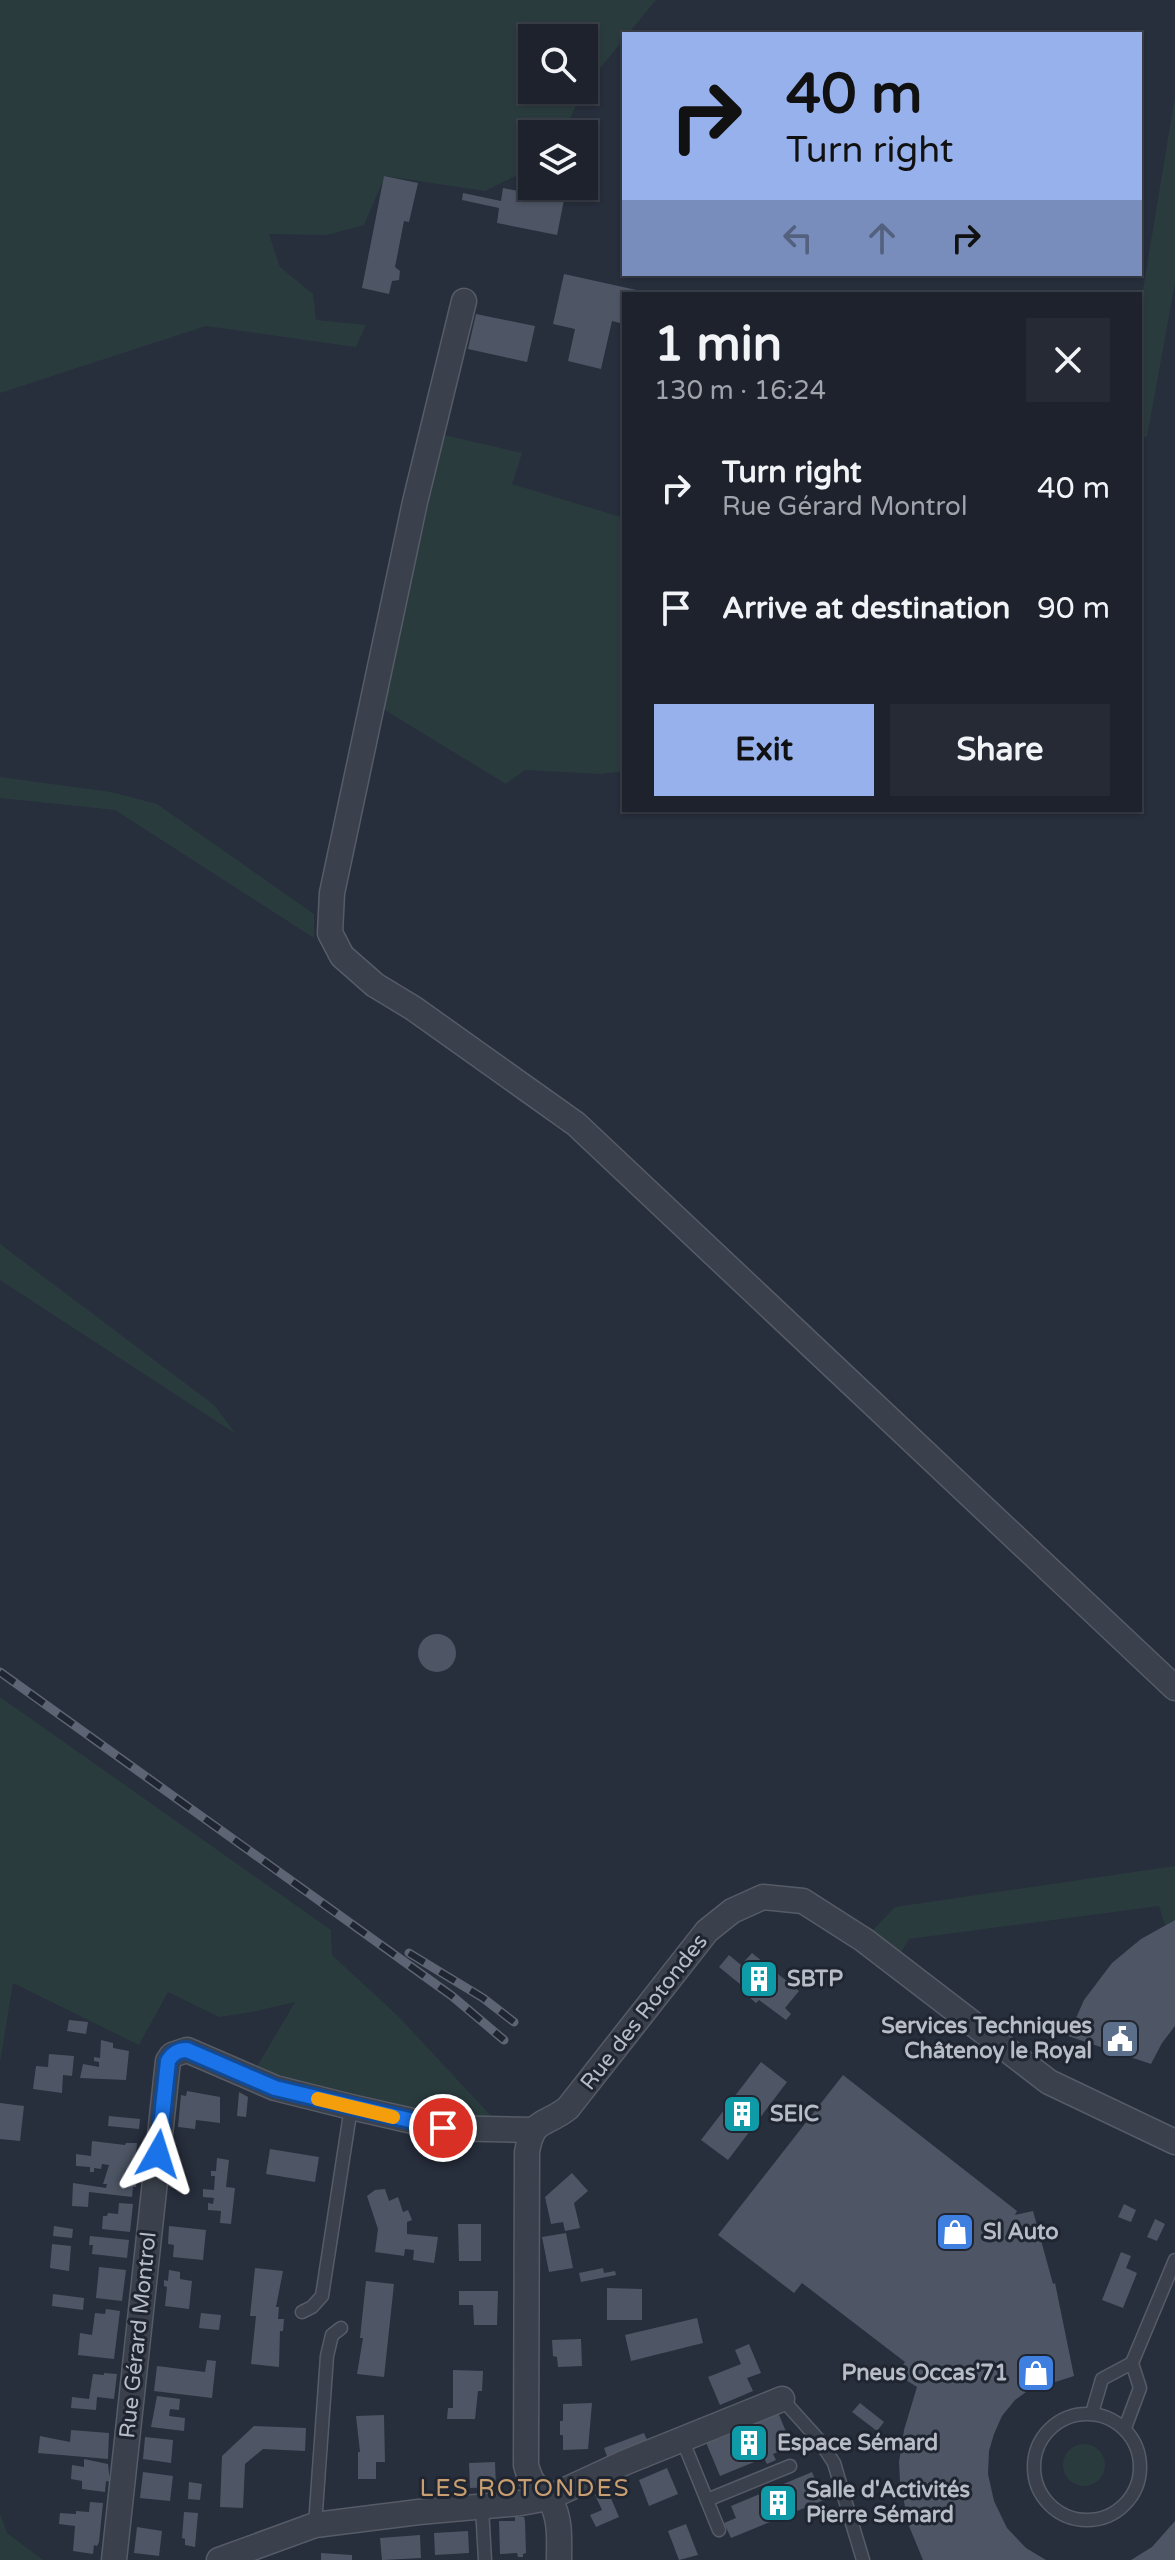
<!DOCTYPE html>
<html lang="en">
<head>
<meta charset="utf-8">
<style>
	:root { --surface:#1d222d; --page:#252a35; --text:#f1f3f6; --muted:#a0a4aa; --line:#3b3f49; --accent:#97b1ec }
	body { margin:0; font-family:"Varela Round",sans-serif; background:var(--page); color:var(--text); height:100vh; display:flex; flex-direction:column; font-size:30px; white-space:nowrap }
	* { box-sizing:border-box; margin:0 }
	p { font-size:26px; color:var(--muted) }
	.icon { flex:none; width:44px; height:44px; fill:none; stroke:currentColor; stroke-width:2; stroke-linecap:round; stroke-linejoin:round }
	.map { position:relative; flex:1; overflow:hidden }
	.side { position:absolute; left:622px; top:292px; width:520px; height:520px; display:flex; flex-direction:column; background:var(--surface); border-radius:0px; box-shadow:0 2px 6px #0004,0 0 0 2px var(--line) }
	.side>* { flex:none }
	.banner { position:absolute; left:622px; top:32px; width:520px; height:244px; border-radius:0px; box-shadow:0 2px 6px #0004,0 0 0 2px var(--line); background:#97b1ec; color:#111; overflow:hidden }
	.tools { position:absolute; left:518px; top:24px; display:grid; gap:16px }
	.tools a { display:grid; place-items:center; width:80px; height:80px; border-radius:0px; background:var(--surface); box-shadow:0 2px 6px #0004,0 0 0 2px var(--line); font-size:40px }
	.pin { position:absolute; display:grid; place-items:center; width:68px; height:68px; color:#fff; margin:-34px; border:4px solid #fff; border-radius:50%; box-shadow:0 2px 8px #0007 }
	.me { position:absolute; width:88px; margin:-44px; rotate:6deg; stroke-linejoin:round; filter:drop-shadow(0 0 6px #0008) }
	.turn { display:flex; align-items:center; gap:28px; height:168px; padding:0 32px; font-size:36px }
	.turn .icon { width:104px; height:104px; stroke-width:2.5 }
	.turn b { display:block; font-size:56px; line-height:68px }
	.lanes { display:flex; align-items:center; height:76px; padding:0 32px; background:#0003; justify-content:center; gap:40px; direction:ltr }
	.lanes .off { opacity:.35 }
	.round { display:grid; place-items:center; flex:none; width:84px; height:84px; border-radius:0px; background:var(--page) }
	.overview { display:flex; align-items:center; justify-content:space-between; height:136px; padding:0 32px }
	h1 { font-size:48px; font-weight:800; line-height:60px }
	.action { display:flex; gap:16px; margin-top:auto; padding:16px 32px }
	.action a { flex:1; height:92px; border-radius:0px; background:var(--accent); color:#111; font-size:32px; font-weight:800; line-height:92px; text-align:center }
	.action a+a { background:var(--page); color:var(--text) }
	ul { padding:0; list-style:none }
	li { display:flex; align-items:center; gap:24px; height:120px; padding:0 32px }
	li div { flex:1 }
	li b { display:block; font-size:30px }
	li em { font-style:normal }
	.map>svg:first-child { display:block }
	.green { fill:#2a3b3e }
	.building { fill:#4e5665 }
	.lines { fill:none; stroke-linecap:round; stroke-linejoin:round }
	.service-casing { stroke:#565c67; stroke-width:15 }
	.minor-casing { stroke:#565c67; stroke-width:27 }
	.service { stroke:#3b414c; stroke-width:12 }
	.minor { stroke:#3b414c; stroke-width:24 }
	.rail-casing { stroke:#5d6473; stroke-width:9 }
	.rail { stroke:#202631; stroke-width:6; stroke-dasharray:18; stroke-linecap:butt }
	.route-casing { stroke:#114b97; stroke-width:20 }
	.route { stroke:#1a73e8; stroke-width:14 }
	.slow { stroke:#f59e0b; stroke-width:14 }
	.labels { text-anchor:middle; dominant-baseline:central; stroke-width:6; stroke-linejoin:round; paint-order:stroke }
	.poi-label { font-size:22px; font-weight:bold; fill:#b7bcc7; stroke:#202631; text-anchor:start }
	.street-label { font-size:22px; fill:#b7bcc7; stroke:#202631 }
	.neighbourhood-label { font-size:24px; letter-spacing:2px; fill:#c99e70; stroke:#202631 }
</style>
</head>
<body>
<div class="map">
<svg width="1175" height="2560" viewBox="0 0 1175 2560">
	<rect width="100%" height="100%" fill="#272e3c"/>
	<!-- green -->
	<g class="green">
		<path d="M 0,0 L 656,0 L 628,34 L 624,34 L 624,39 L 584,88 L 584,38 L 532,38 L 532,90 L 583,90 L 563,134 L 532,134 L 532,168 L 485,191 L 385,176 L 364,225 L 327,235 L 269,234 L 280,267 L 313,294 L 316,320 L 366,325 L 356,347 L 206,326 L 0,393 Z"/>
		<path d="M 1175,96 L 1175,283 L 1147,437 L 1140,436 L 1140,308 Z"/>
		<path d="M 444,435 L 522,453 L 512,484 L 624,518 L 624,771 L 601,774 L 525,770 L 506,784 L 383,709 Z"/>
		<path d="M 0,777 L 111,792 L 157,804 L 314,914 L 314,938 L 115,810 L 0,798 Z"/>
		<path d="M 0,1244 L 214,1405 L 236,1434 L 0,1280 Z"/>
		<path d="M 0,1697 L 331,1930 L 332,1955 L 398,2016 L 492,2117 L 423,2116 L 384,2107 L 255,2070 L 295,2002 L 252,2012 L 219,2017 L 168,1992 L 139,2045 L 13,1983 L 0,2063 Z"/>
		<path d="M 1175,1866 L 1175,1920 L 1165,1925 L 1159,1906 L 909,1939 L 900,1954 L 871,1932 L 895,1907 Z"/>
		<circle cx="1084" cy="2465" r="21"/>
		<path d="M 0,2514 L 7,2533 L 43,2560 L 0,2560 Z"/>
	</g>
	<!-- building -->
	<g class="building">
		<path d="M 384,176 L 418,183 L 409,222 L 404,221 L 395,267 L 400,271 L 399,280 L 392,281 L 389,294 L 362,288 Z"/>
		<path d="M 503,188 L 564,200 L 557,235 L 497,223 L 499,208 L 462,200 L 463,193 L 501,201 Z"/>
		<path d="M 564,274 L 650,293 L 624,294 L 624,324 L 612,321 L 601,369 L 568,361 L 575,329 L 553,324 Z"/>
		<path d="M 476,314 L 535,326 L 527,362 L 468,349 Z"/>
		<circle cx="437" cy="1653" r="19"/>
		<path d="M 1175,1920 L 1175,2026 L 1162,2043 L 1151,2064 L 1068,2036 L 1084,2000 L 1112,1963 L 1141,1939 Z"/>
		<path d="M 752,1953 L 799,1991 L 785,2008 L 791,2014 L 786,2020 L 759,2000 L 756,2003 L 748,1996 L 751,1993 L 719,1967 L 729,1955 L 741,1965 Z"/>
		<path d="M 69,2020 L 88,2022 L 86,2034 L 67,2031 Z"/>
		<path d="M 101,2040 L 113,2043 L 113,2048 L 129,2051 L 126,2080 L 80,2078 L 83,2064 L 99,2067 L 99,2062 L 94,2061 L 94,2057 L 100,2058 Z"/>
		<path d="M 49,2054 L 74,2056 L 72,2076 L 63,2075 L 62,2093 L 33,2089 L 36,2066 L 48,2067 Z"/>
		<path d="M 761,2062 L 787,2082 L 728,2160 L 701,2140 Z"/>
		<path d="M 843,2075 L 1017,2211 L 1015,2215 L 1033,2211 L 1053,2284 L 1055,2283 L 1074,2376 L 1052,2383 L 1049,2377 L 1047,2377 L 1015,2400 L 1002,2416 L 994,2434 L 989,2451 L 988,2474 L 994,2501 L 1007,2528 L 1026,2548 L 1046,2560 L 923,2560 L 909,2526 L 900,2482 L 899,2462 L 904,2430 L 917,2387 L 896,2374 L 905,2362 L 802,2283 L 794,2293 L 718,2235 Z"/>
		<path d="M 187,2091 L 220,2097 L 220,2123 L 196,2120 L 195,2129 L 178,2127 L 181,2095 L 186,2096 Z"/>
		<path d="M 239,2092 L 248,2097 L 246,2117 L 237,2116 Z"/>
		<path d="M 0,2103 L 24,2106 L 20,2141 L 0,2139 Z"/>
		<path d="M 109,2116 L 140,2119 L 139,2129 L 108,2126 Z"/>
		<path d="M 92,2141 L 125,2145 L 126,2143 L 137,2143 L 134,2178 L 137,2179 L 136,2187 L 133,2187 L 132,2197 L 89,2192 L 88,2207 L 72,2206 L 73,2183 L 106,2188 L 107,2184 L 103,2184 L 109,2165 L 102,2164 L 101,2169 L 94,2168 L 94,2172 L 90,2172 L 90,2167 L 76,2166 L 76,2154 L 91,2156 Z"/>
		<path d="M 270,2149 L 319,2157 L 315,2182 L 266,2174 Z"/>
		<path d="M 217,2158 L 229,2160 L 226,2187 L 235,2188 L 231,2224 L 220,2223 L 221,2211 L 208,2210 L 208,2203 L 213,2204 L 214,2198 L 203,2197 L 203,2189 L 214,2190 L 215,2176 L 211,2176 L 211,2171 L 216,2171 Z"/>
		<path d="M 572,2173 L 588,2191 L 574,2203 L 580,2228 L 565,2231 L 563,2222 L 551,2224 L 545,2197 Z"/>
		<path d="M 385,2189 L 389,2201 L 398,2197 L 403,2212 L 408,2210 L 412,2220 L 407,2222 L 407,2234 L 438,2237 L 434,2263 L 413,2260 L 414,2250 L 405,2249 L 404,2256 L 375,2252 L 378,2229 L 367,2196 L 375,2190 Z"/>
		<path d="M 119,2203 L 133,2204 L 130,2232 L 102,2229 L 103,2216 L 107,2216 L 108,2213 L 118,2214 Z"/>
		<path d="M 1124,2204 L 1136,2210 L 1131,2222 L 1118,2217 Z"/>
		<path d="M 1155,2219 L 1165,2224 L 1157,2241 L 1147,2237 Z"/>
		<path d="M 458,2224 L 481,2224 L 481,2261 L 459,2261 Z"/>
		<path d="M 54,2226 L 73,2229 L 72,2238 L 53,2236 Z"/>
		<path d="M 169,2226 L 206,2230 L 203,2260 L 173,2257 L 174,2245 L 168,2244 Z"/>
		<path d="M 566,2233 L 573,2268 L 549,2272 L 542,2237 Z"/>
		<path d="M 90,2236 L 129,2240 L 127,2258 L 92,2254 L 93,2245 L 89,2245 Z"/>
		<path d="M 52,2244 L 71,2246 L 69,2271 L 50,2268 Z"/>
		<path d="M 1121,2252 L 1131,2256 L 1126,2268 L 1137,2273 L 1123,2308 L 1102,2300 Z"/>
		<path d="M 99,2267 L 126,2270 L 122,2301 L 96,2298 Z"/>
		<path d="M 255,2268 L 283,2271 L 276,2307 L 279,2307 L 278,2319 L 284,2319 L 283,2331 L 280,2331 L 279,2367 L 251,2364 L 256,2316 L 250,2316 Z"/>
		<path d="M 603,2268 L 604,2273 L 615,2271 L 616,2275 L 581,2282 L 579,2273 Z"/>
		<path d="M 169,2270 L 180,2272 L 180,2279 L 192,2281 L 189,2309 L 165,2306 L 167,2287 L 164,2286 L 164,2280 L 168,2281 Z"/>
		<path d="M 366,2281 L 394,2284 L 384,2377 L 357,2374 L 363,2338 L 360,2338 Z"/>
		<path d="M 607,2288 L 642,2289 L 642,2320 L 607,2320 Z"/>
		<path d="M 459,2291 L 498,2291 L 497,2325 L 474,2325 L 473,2305 L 459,2305 Z"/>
		<path d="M 53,2294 L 84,2298 L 83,2310 L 52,2306 Z"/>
		<path d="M 106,2309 L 120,2311 L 114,2359 L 78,2355 L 80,2333 L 92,2335 L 95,2313 L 105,2314 Z"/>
		<path d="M 201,2313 L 221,2315 L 219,2330 L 199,2328 Z"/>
		<path d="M 697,2318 L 703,2343 L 631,2361 L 625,2335 Z"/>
		<path d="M 581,2339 L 582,2366 L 558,2367 L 557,2357 L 553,2356 L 552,2340 Z"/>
		<path d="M 749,2344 L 761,2373 L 747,2378 L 753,2391 L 720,2405 L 708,2377 L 741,2364 L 735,2350 Z"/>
		<path d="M 207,2360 L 216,2361 L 212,2398 L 154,2391 L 157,2366 L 205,2372 Z"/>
		<path d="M 453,2370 L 483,2371 L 482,2391 L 478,2391 L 475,2419 L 447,2419 L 448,2408 L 453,2408 Z"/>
		<path d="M 104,2373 L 117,2374 L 114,2399 L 97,2397 L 96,2410 L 71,2408 L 72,2397 L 89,2399 L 93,2374 L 104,2375 Z"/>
		<path d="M 157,2396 L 180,2399 L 179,2410 L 170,2409 L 169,2416 L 185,2418 L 184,2431 L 151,2427 Z"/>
		<path d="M 592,2403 L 588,2449 L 563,2450 L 563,2435 L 560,2435 L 560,2421 L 563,2421 L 563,2404 Z"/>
		<path d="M 860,2403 L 884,2422 L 877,2431 L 852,2412 Z"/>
		<path d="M 777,2410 L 792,2446 L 773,2454 L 776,2460 L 767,2464 L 764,2458 L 720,2476 L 705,2440 Z"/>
		<path d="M 384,2415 L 385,2462 L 376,2462 L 376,2479 L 358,2479 L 358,2452 L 360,2452 L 356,2416 Z"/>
		<path d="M 254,2426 L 306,2428 L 305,2451 L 263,2449 L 245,2464 L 243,2508 L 220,2507 L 222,2456 Z"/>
		<path d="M 71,2430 L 109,2433 L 108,2459 L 38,2453 L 40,2436 L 70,2442 Z"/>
		<path d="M 644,2433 L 649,2444 L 608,2459 L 604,2448 Z"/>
		<path d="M 145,2437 L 173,2440 L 171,2463 L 143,2459 Z"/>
		<path d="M 84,2459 L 108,2464 L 110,2482 L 106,2481 L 105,2492 L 82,2489 L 82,2481 L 71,2479 L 72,2465 L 84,2467 Z"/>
		<path d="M 495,2462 L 496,2487 L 470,2488 L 469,2463 Z"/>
		<path d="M 667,2468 L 678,2494 L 649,2506 L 639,2480 Z"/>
		<path d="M 143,2472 L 173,2476 L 170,2501 L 140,2498 Z"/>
		<path d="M 812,2472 L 824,2500 L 731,2538 L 724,2523 L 736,2518 L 731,2506 Z"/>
		<path d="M 189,2482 L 202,2484 L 200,2500 L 188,2499 Z"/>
		<path d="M 607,2489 L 619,2517 L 596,2527 L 590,2515 L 602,2510 L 595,2495 Z"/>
		<path d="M 90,2502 L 103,2503 L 99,2542 L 97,2546 L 94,2545 L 93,2554 L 73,2551 L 75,2526 L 59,2524 L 60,2513 L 76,2514 L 76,2511 L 89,2512 Z"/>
		<path d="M 184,2512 L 198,2513 L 195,2547 L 185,2545 L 185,2539 L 182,2538 Z"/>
		<path d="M 515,2517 L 524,2517 L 525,2521 L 526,2553 L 523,2554 L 523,2557 L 518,2557 L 517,2553 L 500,2554 L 499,2521 L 515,2521 Z"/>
		<path d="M 1175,2521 L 1175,2560 L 1131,2560 L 1152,2547 Z"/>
		<path d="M 686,2524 L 698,2555 L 679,2560 L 668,2531 Z"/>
		<path d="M 137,2527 L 162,2531 L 159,2556 L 134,2553 Z"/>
		<path d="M 468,2531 L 469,2553 L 435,2555 L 434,2533 Z"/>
		<path d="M 420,2535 L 421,2558 L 382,2560 L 380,2538 Z"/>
		<path d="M 321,2553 L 352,2555 L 352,2560 L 321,2560 Z"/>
	</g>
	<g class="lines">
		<defs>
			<g id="service">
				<path d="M 302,2312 L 312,2307 L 322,2296 L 351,2107"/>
				<path d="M 782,2399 L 819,2440 L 834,2463 L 863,2560"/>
				<path d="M 1092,2413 L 1102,2379 L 1132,2363"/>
				<circle cx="1087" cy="2467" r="53"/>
				<path d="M 1125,2428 L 1140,2388 L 1132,2363 L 1175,2260"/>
				<path d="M 682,2439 L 719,2530"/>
				<path d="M 707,2500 L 790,2466"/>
				<path d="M 482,2507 L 485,2560"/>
				<path d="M 315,2525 L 327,2356 L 332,2335 L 341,2328"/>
			</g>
			<g id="minor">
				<path d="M 464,301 L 415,502 L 332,893 L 330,933 L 342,956 L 375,985 L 413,1008 L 576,1124 L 1175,1688"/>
				<path d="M 114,2560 L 168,2061 L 172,2055 L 187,2050 L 275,2088 L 351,2107 L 443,2128 L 533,2130"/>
				<path d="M 219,2560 L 315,2525 L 419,2512 L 521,2503 L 548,2498 L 626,2462 L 782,2399"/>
				<path d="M 559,2560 C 559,2541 561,2519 551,2502 C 541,2485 533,2492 526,2465 L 527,2152 C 533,2117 544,2127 568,2108 L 707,1931 L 732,1911 L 763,1897 L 803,1901 L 864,1940 L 1049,2082 L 1175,2142"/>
			</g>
		</defs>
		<!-- service casing -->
		<use href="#service" class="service-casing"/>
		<!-- minor casing -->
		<use href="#minor" class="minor-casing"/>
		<!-- service -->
		<use href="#service" class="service"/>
		<!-- minor -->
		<use href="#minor" class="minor"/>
		<defs>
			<g id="rail">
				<path d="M 0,1672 L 452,1996 L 504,2040"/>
				<path d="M 409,1953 L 483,1998 L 514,2022"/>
			</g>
		</defs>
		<!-- rail casing -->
		<use href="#rail" class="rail-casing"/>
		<!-- rail -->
		<use href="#rail" class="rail"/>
	</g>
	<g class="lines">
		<defs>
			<path id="route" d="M 158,2154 L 168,2061 C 173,2053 178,2050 187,2050 L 275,2088 L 443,2128"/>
		</defs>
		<!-- route casing -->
		<use href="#route" class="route-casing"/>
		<!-- route -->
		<use href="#route" class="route"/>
		<!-- slow -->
		<path class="slow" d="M 318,2099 L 393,2117"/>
	</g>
	<!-- icons -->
	<defs>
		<symbol id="building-square" viewBox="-11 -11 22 22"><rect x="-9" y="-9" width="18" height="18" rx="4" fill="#0f9aa8" stroke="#202631"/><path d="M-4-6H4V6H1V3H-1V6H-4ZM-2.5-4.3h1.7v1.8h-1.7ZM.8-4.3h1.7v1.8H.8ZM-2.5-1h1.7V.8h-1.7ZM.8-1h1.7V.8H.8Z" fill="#fff"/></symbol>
		<symbol id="civic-square" viewBox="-11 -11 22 22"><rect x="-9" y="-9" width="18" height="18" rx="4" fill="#5c6f8a" stroke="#202631"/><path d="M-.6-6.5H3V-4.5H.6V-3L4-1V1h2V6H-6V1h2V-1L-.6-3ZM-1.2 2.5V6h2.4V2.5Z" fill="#fff"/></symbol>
		<symbol id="shop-square" viewBox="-11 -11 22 22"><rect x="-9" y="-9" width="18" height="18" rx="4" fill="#3f7fe0" stroke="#202631"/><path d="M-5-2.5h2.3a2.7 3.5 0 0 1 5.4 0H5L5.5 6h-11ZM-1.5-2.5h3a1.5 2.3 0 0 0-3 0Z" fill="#fff"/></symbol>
	</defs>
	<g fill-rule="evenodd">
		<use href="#building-square" x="737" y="1957" width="44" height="44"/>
		<use href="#civic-square" x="1098" y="2017" width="44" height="44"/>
		<use href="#building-square" x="720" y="2092" width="44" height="44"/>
		<use href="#shop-square" x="933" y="2210" width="44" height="44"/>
		<use href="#shop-square" x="1014" y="2351" width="44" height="44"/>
		<use href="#building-square" x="727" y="2421" width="44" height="44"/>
		<use href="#building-square" x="756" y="2481" width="44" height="44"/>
	</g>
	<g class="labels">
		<!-- poi labels -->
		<g class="poi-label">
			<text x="787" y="1979">SBTP</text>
			<text x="1092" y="2026" text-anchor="end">Services Techniques<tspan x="1092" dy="25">Châtenoy le Royal</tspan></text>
			<text x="770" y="2114">SEIC</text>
			<text x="983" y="2232">Sl Auto</text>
			<text x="1008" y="2373" text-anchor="end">Pneus Occas'71</text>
			<text x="777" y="2443">Espace Sémard</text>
			<text x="806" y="2490">Salle d'Activités<tspan x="806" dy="25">Pierre Sémard</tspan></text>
		</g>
		<!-- street labels -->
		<g class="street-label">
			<text transform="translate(644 2012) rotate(-52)">Rue des Rotondes</text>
			<text transform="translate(138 2335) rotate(-84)">Rue Gérard Montrol</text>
		</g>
		<!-- neighbourhood labels -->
		<g class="neighbourhood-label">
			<text x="525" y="2488">LES ROTONDES</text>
		</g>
	</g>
</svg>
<div class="tools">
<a><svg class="icon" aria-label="search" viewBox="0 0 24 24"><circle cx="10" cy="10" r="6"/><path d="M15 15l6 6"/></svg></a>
<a><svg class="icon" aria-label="layers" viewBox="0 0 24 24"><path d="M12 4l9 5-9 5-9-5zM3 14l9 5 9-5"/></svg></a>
</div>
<div class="pin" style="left:443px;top:2128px;background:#d93025"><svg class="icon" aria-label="arrive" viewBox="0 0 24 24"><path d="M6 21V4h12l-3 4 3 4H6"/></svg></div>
<svg class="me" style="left:158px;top:2154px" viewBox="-20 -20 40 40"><path d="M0-17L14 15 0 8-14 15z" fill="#1a73e8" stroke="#fff" stroke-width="4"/></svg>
<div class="banner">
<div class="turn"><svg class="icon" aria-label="right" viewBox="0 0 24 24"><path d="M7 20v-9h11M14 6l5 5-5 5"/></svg><div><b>40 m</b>Turn right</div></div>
<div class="lanes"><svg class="icon off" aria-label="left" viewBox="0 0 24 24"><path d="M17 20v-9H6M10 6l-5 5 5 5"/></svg><svg class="icon off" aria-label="ahead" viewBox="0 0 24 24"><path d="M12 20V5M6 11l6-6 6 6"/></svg><svg class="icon" aria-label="right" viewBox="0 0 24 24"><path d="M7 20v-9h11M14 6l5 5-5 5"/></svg></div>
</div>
<section class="side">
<div class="overview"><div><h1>1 min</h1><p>130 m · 16:24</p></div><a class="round"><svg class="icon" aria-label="close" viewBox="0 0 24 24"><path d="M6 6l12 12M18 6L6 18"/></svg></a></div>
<ul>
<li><svg class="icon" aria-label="right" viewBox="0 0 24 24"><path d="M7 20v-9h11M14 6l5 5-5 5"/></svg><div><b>Turn right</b><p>Rue Gérard Montrol</p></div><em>40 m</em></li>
<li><svg class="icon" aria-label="arrive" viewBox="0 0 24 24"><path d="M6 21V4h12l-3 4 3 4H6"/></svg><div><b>Arrive at destination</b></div><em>90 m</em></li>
</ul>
<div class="action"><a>Exit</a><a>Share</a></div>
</section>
</div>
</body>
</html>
